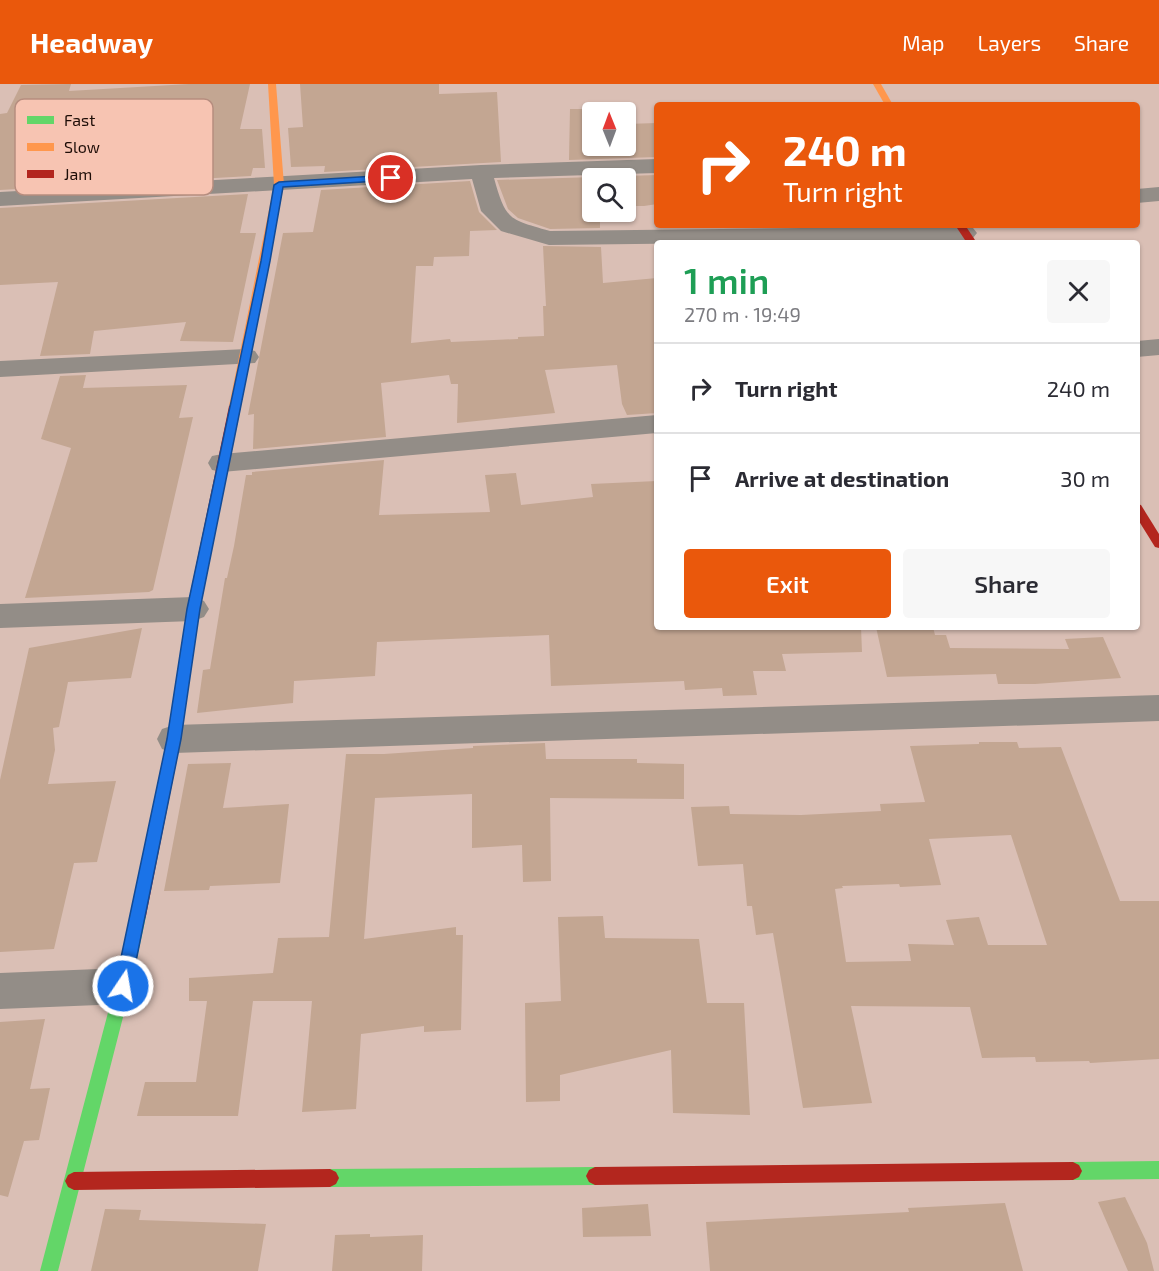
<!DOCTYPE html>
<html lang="en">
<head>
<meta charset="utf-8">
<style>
	:root { --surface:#fff; --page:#f7f7f7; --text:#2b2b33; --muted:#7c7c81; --line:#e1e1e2; --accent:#ea580c }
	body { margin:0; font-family:"Exo 2",sans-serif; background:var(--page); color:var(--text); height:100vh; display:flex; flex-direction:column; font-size:22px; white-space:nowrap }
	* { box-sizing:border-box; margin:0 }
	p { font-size:20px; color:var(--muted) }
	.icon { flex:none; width:33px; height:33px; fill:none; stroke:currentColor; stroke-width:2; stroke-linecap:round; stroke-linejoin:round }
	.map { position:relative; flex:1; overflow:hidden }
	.drawer { position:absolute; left:654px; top:156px; width:486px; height:390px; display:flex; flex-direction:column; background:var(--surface); border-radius:6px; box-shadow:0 2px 4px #0004 }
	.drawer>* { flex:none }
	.guide { position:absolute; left:654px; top:18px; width:486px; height:126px; border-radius:6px; box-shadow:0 2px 4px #0004; background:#ea580c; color:#fff; overflow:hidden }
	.needle { width:39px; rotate:359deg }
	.fabs { position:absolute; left:582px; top:18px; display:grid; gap:12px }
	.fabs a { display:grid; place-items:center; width:54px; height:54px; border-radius:6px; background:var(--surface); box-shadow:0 2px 4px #0004; font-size:30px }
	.pin { position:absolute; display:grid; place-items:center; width:51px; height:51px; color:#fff; margin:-26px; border:3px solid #fff; border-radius:50%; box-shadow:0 2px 6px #0007 }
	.me { position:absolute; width:66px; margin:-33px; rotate:12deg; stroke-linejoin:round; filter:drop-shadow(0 0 4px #0008) }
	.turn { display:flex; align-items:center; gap:21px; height:126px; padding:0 30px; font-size:27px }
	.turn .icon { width:78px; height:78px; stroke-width:2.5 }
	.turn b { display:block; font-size:42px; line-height:51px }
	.round { display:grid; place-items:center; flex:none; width:63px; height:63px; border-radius:6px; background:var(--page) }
	.summary { display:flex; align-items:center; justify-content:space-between; height:102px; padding:0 30px }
	h1 { font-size:36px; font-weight:600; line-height:45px; color:#1e9e55 }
	.action { display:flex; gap:12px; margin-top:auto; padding:12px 30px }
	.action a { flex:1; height:69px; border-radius:6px; background:var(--accent); color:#fff; font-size:24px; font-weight:600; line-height:69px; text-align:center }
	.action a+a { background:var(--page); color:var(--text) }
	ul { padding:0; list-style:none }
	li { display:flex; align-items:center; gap:18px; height:90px; padding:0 30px; border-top:2px solid var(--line) }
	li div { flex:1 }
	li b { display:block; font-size:22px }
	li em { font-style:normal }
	header { display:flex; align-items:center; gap:36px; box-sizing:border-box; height:84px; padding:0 30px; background:var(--accent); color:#fff }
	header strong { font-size:28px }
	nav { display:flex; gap:33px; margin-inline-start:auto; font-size:21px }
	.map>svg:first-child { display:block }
	.building { fill:#c3a692; fill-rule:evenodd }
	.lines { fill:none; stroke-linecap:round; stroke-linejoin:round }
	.street { fill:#938d87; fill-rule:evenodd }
	.fast { fill:#63d668; fill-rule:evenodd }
	.slow { fill:#ff974d; fill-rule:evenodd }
	.jam { fill:#b3261e; fill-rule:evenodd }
	.route { fill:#1a73e8; stroke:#114b97; stroke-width:1.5 }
	.key { fill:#f7c4b2; stroke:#b68d7f; stroke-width:1.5 }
	.key-label { font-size:16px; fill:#1e0d07 }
</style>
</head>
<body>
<header>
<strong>Headway</strong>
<nav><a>Map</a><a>Layers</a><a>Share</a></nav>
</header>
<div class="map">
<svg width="1159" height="1187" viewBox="0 0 1159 1187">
	<rect width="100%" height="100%" fill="#dabfb5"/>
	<!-- building -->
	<g class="building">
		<path d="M 71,0 L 69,7 L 189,0 L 250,0 L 240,45 L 262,45 L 265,84 L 253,84 L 251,92 L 0,106 L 0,30 L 7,29 L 21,1 Z"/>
		<path d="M 300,0 L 439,0 L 439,10 L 497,8 L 501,78 L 324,88 L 325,82 L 291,83 L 288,44 L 303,43 Z"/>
		<path d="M 570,25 L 604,25 L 604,28 L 592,28 L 592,62 L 626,62 L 626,40 L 657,39 L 657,73 L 569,76 Z"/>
		<path d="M 657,91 L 657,120 L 644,122 L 626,122 L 626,94 L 592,94 L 592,128 L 607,128 L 608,135 L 600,136 L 600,144 L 550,145 L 518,134 L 508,125 L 497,96 Z"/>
		<path d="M 470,97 L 479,128 L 497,146 L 470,147 L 469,172 L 434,173 L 433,182 L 416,182 L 411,259 L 450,255 L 451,258 L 518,255 L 518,253 L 544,252 L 543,222 L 546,222 L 543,162 L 601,163 L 603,199 L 657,194 L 657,329 L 627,331 L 622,320 L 617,281 L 545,286 L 555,329 L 457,339 L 458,300 L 451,300 L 449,291 L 381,299 L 386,353 L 253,365 L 254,330 L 248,331 L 283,149 L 313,148 L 321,106 Z"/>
		<path d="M 248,110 L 240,149 L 256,149 L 233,258 L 180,257 L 186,238 L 94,247 L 90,270 L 40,272 L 58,198 L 0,201 L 0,124 Z"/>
		<path d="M 86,291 L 83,304 L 187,301 L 179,334 L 193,333 L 153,506 L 149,508 L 25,514 L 71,364 L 41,355 L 60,292 Z"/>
		<path d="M 384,376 L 379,431 L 490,428 L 485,391 L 516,389 L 521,421 L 593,413 L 591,400 L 657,397 L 657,543 L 861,543 L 862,568 L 782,570 L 786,587 L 753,587 L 757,611 L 723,612 L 722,604 L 685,606 L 684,597 L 551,602 L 549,551 L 377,558 L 375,592 L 294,597 L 293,619 L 197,629 L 203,586 L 210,585 L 225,494 L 227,494 L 234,462 L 246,391 L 252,391 L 252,388 Z"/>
		<path d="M 876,543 L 933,543 L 935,551 L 946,551 L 950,564 L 1069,565 L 1065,555 L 1103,553 L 1121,594 L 1035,600 L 998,600 L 996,590 L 887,593 Z"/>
		<path d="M 142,544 L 131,594 L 68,598 L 59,643 L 53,644 L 55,666 L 48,700 L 116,697 L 97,778 L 74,779 L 54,865 L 0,868 L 0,696 L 29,564 Z"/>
		<path d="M 979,658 L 1017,658 L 1019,664 L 1061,663 L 1120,817 L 1159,817 L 1159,975 L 1090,979 L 1089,977 L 1036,978 L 1035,973 L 982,974 L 970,923 L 851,922 L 872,1019 L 803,1024 L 773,849 L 756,851 L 752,822 L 747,822 L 743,780 L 698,782 L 691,723 L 729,722 L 730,730 L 801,731 L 881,727 L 880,720 L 925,718 L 910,662 L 979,660 ZM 1011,751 L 1047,861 L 988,861 L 979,833 L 946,836 L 954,861 L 908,860 L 911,877 L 846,878 L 835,805 L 843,804 L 842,802 L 899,800 L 900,803 L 941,801 L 929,755 Z"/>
		<path d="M 545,659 L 546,675 L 637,675 L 637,679 L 684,680 L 684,715 L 550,714 L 551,797 L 523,798 L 522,761 L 472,764 L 472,710 L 375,714 L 364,855 L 456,843 L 456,851 L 463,851 L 461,946 L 424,948 L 424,942 L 361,950 L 356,1025 L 302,1028 L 312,917 L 253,917 L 238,1032 L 137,1032 L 145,998 L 196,998 L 207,917 L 189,917 L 189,894 L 273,889 L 278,854 L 329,853 L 346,670 L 384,670 L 473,664 L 473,662 Z"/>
		<path d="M 231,679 L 223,724 L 289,720 L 280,799 L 210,802 L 209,806 L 164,807 L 188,680 Z"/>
		<path d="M 603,832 L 605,854 L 699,855 L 707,919 L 744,919 L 750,1031 L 673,1029 L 671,966 L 560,991 L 560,1017 L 526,1018 L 525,919 L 561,917 L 558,833 Z"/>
		<path d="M 45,935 L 30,1005 L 50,1004 L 39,1056 L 24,1057 L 8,1113 L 0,1111 L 0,938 Z"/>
		<path d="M 1125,1113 L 1147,1159 L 1154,1187 L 1128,1187 L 1098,1118 Z"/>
		<path d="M 1005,1119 L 1023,1187 L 710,1187 L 706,1138 L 909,1128 L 908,1124 Z"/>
		<path d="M 648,1120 L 651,1152 L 583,1153 L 582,1124 Z"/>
		<path d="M 105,1125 L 141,1126 L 139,1136 L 266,1140 L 258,1187 L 91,1187 Z"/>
		<path d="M 370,1150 L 370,1153 L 423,1151 L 422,1187 L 332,1187 L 335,1151 Z"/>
	</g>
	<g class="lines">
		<!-- street -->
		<g class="street">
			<path d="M 657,75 L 657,89 L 494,94 C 506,137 509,135 550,147 L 965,142 L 973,144 L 977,149 L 973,154 L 965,156 L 549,161 L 501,147 L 481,127 L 472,95 L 0,122 L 0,108 L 481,81 Z"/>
			<path d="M 1159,103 L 1159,117 L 1137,119 L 1137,105 Z"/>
			<path d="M 1159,255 L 1159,271 L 1137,273 L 1137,257 Z"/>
			<path d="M 246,265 L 255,267 L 259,273 L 255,279 L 0,293 L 0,277 Z"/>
			<path d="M 657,331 L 657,349 L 222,388 L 212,386 L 208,379 L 212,372 L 222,370 Z"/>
			<path d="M 193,513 L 204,517 L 209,525 L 204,533 L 193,537 L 0,544 L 0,520 Z"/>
			<path d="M 1159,611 L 1159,637 L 174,669 L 162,665 L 157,655 L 162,645 L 174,641 Z"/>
			<path d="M 123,884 L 137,889 L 143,902 L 137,915 L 123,920 L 0,925 L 0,889 Z"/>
		</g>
		<!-- fast -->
		<g class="fast">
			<path d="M 138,825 L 144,827 L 146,832 L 131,902 L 58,1187 L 40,1187 L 115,902 L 130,832 L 132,827 Z"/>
			<path d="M 1159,1077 L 1159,1095 L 1073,1096 L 1067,1093 L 1064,1087 L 1067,1081 L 1073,1078 Z"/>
			<path d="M 595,1083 L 601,1086 L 604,1092 L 601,1098 L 595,1101 L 330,1103 L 324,1100 L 321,1094 L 324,1088 L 330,1085 Z"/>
		</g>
		<!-- slow -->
		<g class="slow">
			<path d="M 268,0 L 276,0 L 284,101 L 241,322 L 235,325 L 229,322 L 274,101 Z"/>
			<path d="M 873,0 L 881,0 L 893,21 L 885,21 Z"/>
		</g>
		<!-- jam -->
		<g class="jam">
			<path d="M 955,141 L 965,141 L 977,159 L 967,159 Z"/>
			<path d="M 235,319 L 241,322 L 199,525 L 181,655 L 146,832 L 144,837 L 138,839 L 132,837 L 130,832 L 167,655 L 187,525 L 229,322 Z"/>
			<path d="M 1137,420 L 1141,421 L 1159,450 L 1159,464 L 1155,463 L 1137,434 Z"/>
			<path d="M 1073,1078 L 1079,1081 L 1082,1087 L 1079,1093 L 1073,1096 L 595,1101 L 589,1098 L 586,1092 L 589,1086 L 595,1083 Z"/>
			<path d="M 330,1085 L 336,1088 L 339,1094 L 336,1100 L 330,1103 L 74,1106 L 68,1103 L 65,1097 L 68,1091 L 74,1088 Z"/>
		</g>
	</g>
	<!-- route -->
	<path class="route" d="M 391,91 L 394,92 L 394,96 L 283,103 L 270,177 L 200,525 L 181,655 L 131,902 L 129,907 L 123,909 L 117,907 L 115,902 L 167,655 L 187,525 L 261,177 L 274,101 L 279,98 Z"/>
	<!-- legend -->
	<rect x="15" y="15" width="198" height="96" rx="9" class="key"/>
	<rect x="27" y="32" width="27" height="8" fill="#63d668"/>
	<rect x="27" y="59" width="27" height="8" fill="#ff974d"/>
	<rect x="27" y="86" width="27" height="8" fill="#b3261e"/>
	<g class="key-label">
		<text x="64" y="42">Fast</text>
		<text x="64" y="69">Slow</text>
		<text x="64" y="96">Jam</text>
	</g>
</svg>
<div class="fabs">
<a><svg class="needle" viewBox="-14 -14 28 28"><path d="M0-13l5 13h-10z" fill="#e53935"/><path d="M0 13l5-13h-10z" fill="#7c7c81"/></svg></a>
<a><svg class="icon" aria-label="search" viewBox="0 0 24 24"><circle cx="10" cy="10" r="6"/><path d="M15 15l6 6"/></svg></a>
</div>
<div class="pin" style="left:391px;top:94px;background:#d93025"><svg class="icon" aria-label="arrive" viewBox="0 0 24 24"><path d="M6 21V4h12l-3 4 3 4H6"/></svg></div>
<svg class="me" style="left:123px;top:902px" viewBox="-20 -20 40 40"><circle r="17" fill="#1a73e8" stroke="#fff" stroke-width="3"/><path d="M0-11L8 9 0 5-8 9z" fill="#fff"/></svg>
<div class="guide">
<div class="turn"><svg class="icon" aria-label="right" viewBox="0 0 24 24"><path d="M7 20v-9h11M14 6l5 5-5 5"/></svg><div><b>240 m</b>Turn right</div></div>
</div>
<section class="drawer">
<div class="summary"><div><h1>1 min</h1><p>270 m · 19:49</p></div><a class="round"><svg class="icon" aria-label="close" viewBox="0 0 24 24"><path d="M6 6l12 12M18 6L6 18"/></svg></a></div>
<ul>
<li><svg class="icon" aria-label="right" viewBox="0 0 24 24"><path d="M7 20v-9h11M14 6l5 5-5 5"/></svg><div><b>Turn right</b></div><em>240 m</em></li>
<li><svg class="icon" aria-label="arrive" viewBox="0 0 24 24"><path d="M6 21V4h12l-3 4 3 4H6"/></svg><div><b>Arrive at destination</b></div><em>30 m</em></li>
</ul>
<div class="action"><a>Exit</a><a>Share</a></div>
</section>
</div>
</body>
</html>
